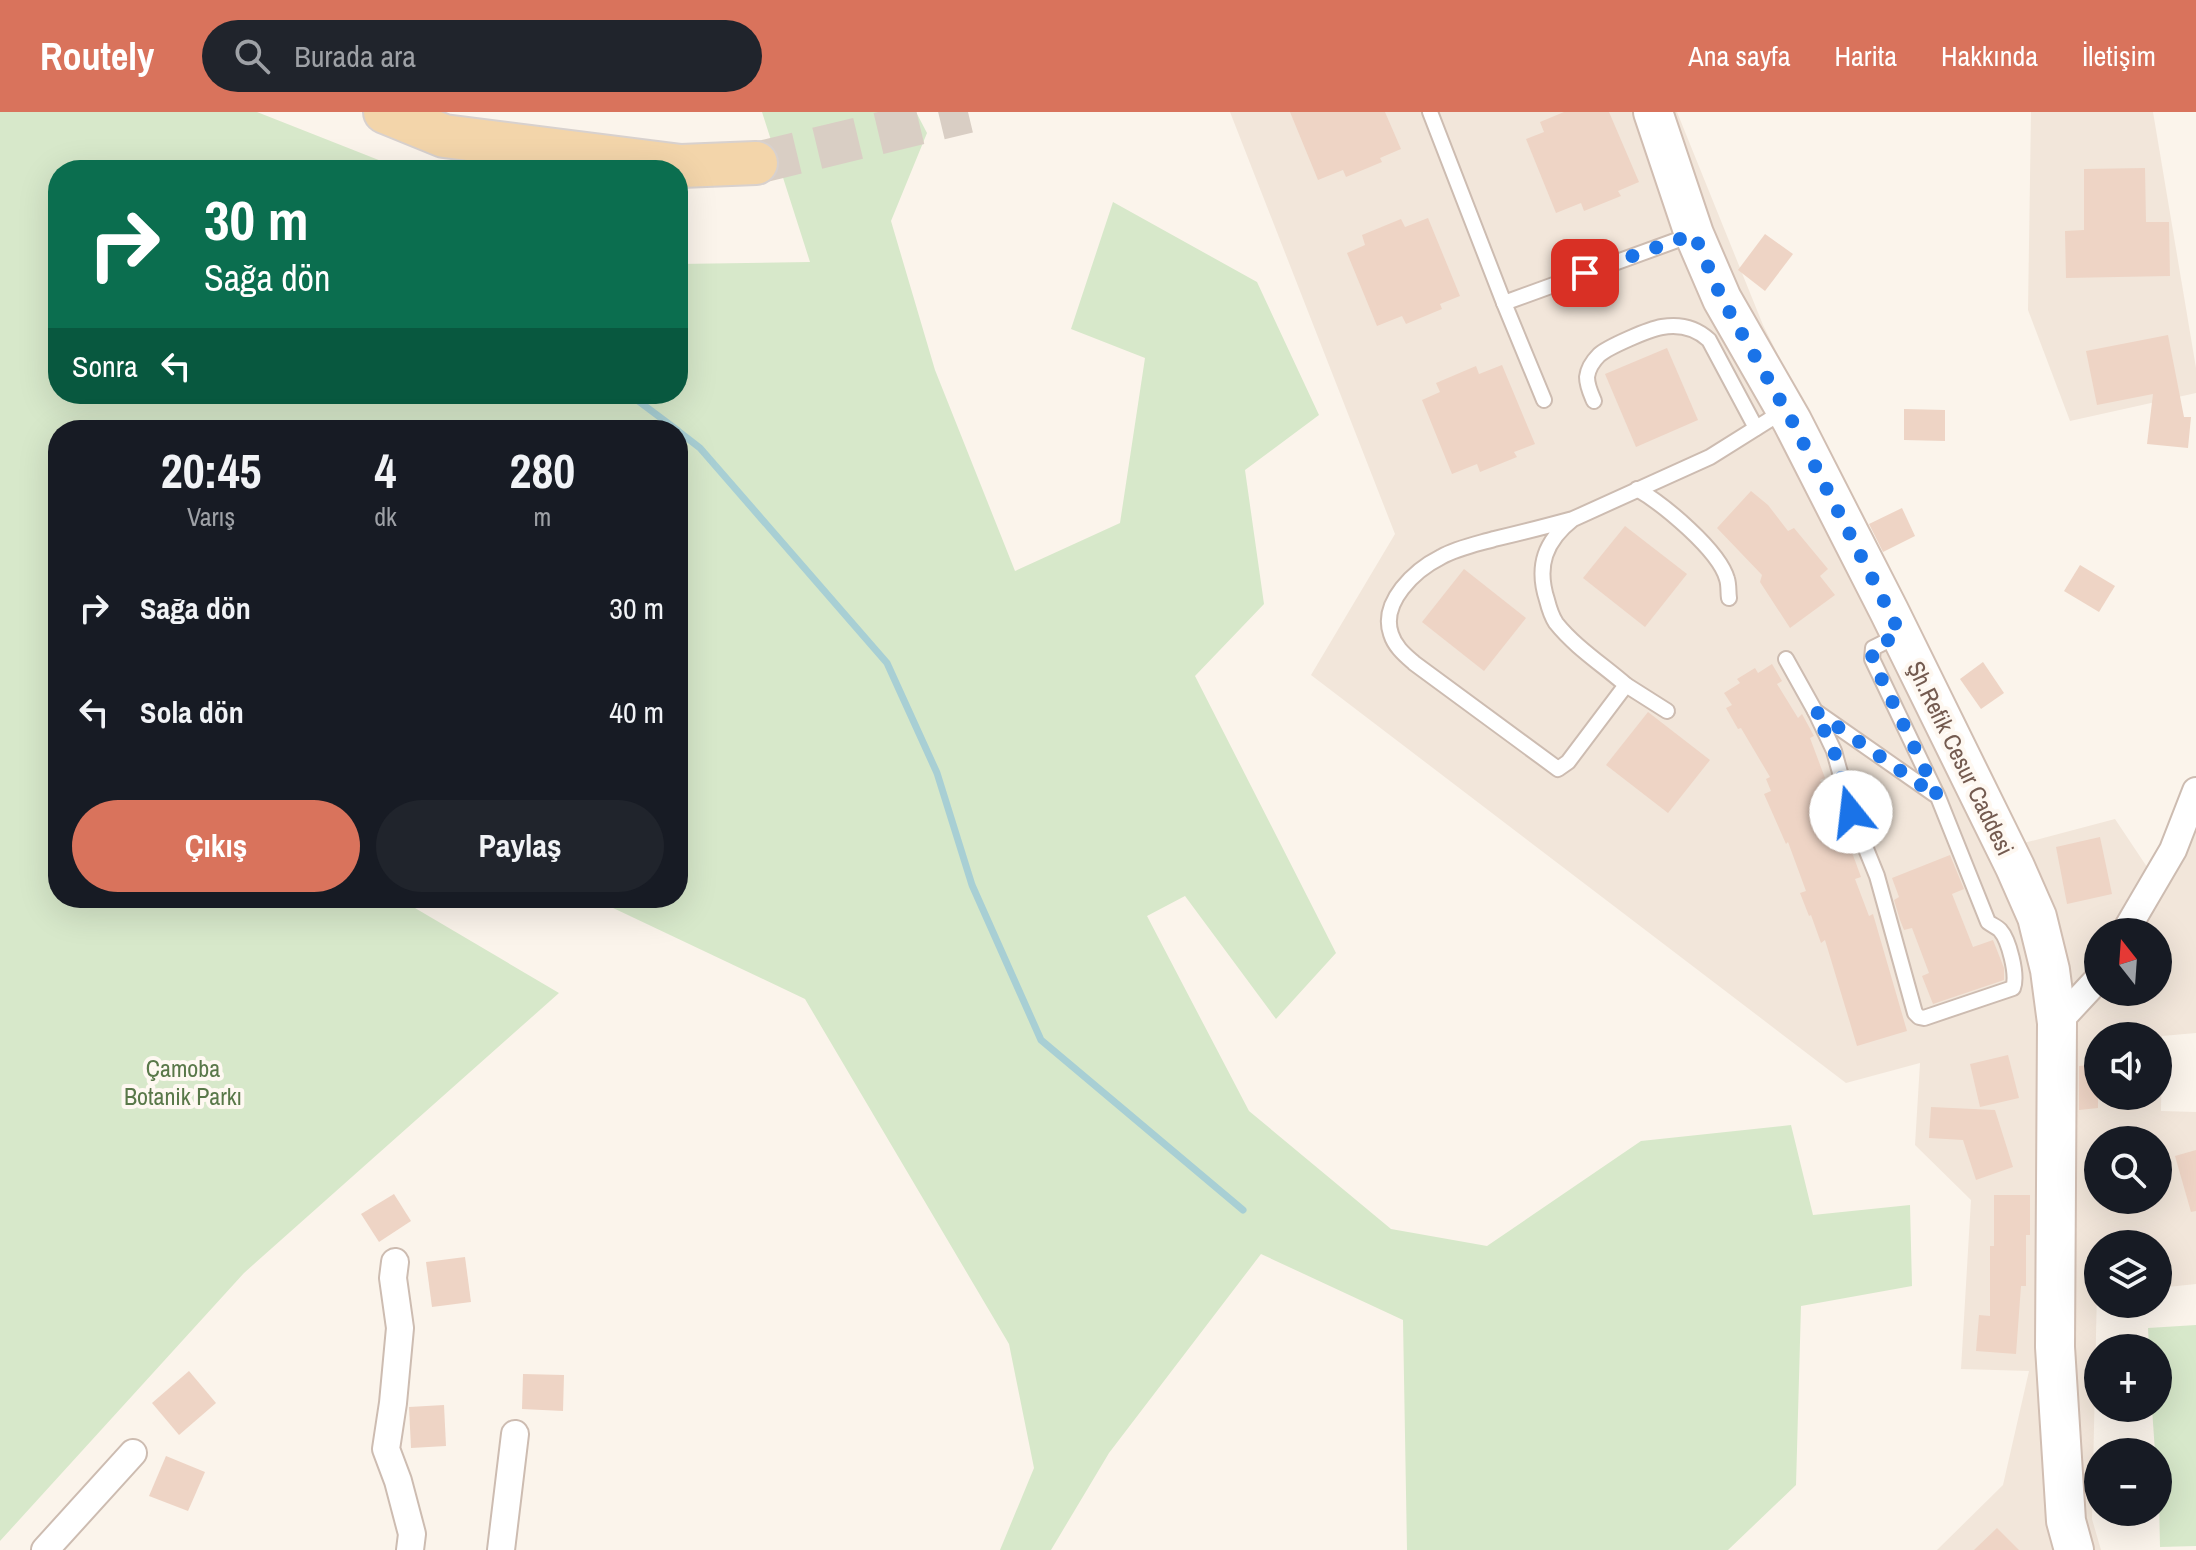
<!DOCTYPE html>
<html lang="tr">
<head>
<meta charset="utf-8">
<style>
	:root { --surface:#171b24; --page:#20242c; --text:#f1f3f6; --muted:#9ea1a6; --accent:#d9735c }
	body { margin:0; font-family:"Archivo Narrow",sans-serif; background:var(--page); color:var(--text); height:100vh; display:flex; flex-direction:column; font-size:30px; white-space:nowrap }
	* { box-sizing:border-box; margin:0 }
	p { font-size:26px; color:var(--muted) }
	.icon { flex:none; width:44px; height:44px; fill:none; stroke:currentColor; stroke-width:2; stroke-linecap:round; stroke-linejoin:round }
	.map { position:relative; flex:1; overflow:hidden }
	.side { position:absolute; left:48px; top:308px; width:640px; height:488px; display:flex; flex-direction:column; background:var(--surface); border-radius:32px; box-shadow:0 8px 32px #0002 }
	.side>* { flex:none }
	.hud { position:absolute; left:48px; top:48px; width:640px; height:244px; border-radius:32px; box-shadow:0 8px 32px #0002; background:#0b6e4f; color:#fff; overflow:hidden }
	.needle { width:52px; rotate:343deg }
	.buttons { position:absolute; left:2084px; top:806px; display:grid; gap:16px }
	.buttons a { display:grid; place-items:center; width:88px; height:88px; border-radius:50%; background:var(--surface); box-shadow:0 8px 32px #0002; font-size:40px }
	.pin { position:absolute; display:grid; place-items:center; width:68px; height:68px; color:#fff; margin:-34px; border-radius:16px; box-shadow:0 4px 12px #0006 }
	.me { position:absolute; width:88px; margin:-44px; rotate:344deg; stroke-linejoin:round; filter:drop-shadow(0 0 6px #0008) }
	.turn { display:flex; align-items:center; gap:28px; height:168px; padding:0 24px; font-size:36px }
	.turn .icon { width:104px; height:104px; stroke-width:2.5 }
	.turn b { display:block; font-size:56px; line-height:68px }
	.then { display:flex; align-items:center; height:76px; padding:0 24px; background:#0003; gap:16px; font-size:30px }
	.eta { display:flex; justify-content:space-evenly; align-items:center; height:136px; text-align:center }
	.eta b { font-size:48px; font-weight:800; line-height:56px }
	.primary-button { display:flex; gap:16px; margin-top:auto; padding:16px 24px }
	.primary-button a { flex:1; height:92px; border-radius:48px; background:var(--accent); color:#fff; font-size:32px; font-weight:800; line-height:92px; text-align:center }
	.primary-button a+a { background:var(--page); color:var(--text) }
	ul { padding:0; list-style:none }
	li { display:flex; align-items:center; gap:24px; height:104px; padding:0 24px }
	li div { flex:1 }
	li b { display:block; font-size:30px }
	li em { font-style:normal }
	header { display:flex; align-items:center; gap:48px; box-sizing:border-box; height:112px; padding:0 40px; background:var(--accent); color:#fff }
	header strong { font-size:38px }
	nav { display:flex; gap:44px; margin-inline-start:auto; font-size:28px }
	.search { width:560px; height:72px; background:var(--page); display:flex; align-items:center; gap:20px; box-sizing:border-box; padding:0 28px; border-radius:44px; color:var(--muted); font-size:30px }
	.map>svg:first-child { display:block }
	.residential { fill:#f2e6da; fill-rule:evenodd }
	.green { fill:#d7e8ca }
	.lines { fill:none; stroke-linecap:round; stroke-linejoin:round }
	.stream { stroke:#a8cfd4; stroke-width:7 }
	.building { fill:#eed4c5 }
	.primary-tunnel { stroke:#d9cec4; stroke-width:42; stroke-dasharray:42 21; stroke-linecap:butt }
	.lane-casing { stroke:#cdbcb1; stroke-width:18 }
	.street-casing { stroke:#cdbcb1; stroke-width:30 }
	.secondary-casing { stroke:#d1beb2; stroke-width:42 }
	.primary-casing { stroke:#d8d1ce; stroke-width:46 }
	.lane { stroke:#fff; stroke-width:14 }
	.street { stroke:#fff; stroke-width:26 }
	.secondary { stroke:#fff; stroke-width:38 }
	.primary { stroke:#f3d5aa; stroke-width:42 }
	.route { stroke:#1a73e8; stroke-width:14; stroke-dasharray:0 25.2 }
	.labels { text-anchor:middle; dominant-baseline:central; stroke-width:8; stroke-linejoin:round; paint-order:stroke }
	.street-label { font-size:24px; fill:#745b50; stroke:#fef8f1 }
	.park-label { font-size:24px; fill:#597849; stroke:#fef8f1 }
</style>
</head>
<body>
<header>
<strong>Routely</strong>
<div class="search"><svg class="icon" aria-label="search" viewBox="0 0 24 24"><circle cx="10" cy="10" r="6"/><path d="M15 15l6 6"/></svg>Burada ara</div>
<nav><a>Ana sayfa</a><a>Harita</a><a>Hakkında</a><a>İletişim</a></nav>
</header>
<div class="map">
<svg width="2196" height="1438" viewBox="0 0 2196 1438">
	<rect width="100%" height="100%" fill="#fbf4eb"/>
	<!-- residential -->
	<g class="residential">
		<path d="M 1230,0 L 1677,0 L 1763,213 L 2024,731 L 2115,707 L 2147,755 L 2196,664 L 2196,921 L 2162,924 L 2161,999 L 2196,1000 L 2196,1172 L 2158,1176 L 2158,1132 L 2098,1132 L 2092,1407 L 2101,1438 L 1937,1438 L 2003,1373 L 2029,1259 L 1961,1257 L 1971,1088 L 1915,1033 L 1920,951 L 1846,971 L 1311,563 L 1395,422 ZM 2098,820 L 2158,820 L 2158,880 L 2098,880 ZM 2098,924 L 2158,924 L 2158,984 L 2098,984 ZM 2098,1028 L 2158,1028 L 2158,1088 L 2098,1088 Z"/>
		<path d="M 2031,0 L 2153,0 L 2196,256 L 2196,281 L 2070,309 L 2028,198 Z"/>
	</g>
	<!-- green -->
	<g class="green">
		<path d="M 0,0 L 257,0 L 404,58 L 58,58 L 58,282 L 678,282 L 678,152 L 810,150 L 762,0 L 916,0 L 927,21 L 891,109 L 935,258 L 1015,459 L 1120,411 L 1145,246 L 1071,217 L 1113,90 L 1257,170 L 1319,303 L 1245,358 L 1264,492 L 1195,564 L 1336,841 L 1276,907 L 1185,784 L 1147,804 L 1249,999 L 1391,1117 L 1487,1134 L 1641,1029 L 1791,1013 L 1813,1103 L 1910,1093 L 1912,1174 L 1801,1194 L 1796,1373 L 1728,1438 L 1407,1438 L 1403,1208 L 1261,1142 L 1109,1341 L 1051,1438 L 1000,1438 L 1034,1356 L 1009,1232 L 805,887 L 592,786 L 678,786 L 678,318 L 58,318 L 58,786 L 398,786 L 559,881 L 244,1161 L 0,1429 Z"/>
		<path d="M 2196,1213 L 2196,1434 L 2160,1435 L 2158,1340 L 2155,1340 L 2152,1296 L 2158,1296 L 2158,1236 L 2149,1236 L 2148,1216 Z"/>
	</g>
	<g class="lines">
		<!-- stream -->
		<g class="stream">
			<path d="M 461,41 L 466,58"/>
			<path d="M 629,282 L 677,318"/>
			<path d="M 678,319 L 700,336 L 887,551 L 937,661 L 972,773 L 1041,928 L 1243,1098"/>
		</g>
	</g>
	<!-- building -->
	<g class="building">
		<path d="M 1290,0 L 1385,0 L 1401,37 L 1380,46 L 1382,50 L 1346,65 L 1343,58 L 1318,68 Z"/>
		<path d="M 1564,0 L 1609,0 L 1639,70 L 1618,79 L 1621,84 L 1584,99 L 1581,91 L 1556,101 L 1526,27 L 1544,20 L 1540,10 Z"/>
		<path d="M 2145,56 L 2146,110 L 2169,110 L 2170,164 L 2066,166 L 2065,119 L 2084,118 L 2084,57 Z"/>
		<path d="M 1428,106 L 1460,184 L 1440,192 L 1442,197 L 1406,212 L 1402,204 L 1377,214 L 1347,141 L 1365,133 L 1362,123 L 1401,107 L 1405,115 Z"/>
		<path d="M 1765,122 L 1793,142 L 1765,179 L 1738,158 Z"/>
		<path d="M 2168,223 L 2184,305 L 2191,305 L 2188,336 L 2147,332 L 2153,282 L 2097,293 L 2086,239 Z"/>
		<path d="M 1667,236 L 1698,308 L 1636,335 L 1605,262 Z"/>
		<path d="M 1502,253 L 1535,332 L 1514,340 L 1517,345 L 1480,360 L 1477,352 L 1452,362 L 1422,288 L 1440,280 L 1436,271 L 1476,254 L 1479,262 Z"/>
		<path d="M 1904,297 L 1945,298 L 1945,329 L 1904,328 Z"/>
		<path d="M 1751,379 L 1768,393 L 1788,419 L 1794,416 L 1828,457 L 1820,464 L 1835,483 L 1790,516 L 1760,470 L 1762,463 L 1717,416 Z"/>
		<path d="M 1902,396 L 1915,424 L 1883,440 L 1869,412 Z"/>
		<path d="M 1625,414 L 1687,462 L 1645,515 L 1583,466 Z"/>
		<path d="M 2080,453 L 2115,474 L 2099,500 L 2064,479 Z"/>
		<path d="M 1464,457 L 1526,506 L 1484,559 L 1422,510 Z"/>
		<path d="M 1983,550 L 2004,581 L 1981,597 L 1960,567 Z"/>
		<path d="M 1772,552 L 1782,569 L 1777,572 L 1798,606 L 1802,602 L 1814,624 L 1810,626 L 1825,666 L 1820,668 L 1833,705 L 1838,702 L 1861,765 L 1855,767 L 1869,804 L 1873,802 L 1907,919 L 1857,934 L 1825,828 L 1821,831 L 1811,803 L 1809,804 L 1800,781 L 1806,779 L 1788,730 L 1786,732 L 1764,682 L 1771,679 L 1766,667 L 1770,665 L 1741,616 L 1738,617 L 1726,596 L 1732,593 L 1724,581 L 1740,571 L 1737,567 L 1755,556 L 1758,561 Z"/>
		<path d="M 1648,600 L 1710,648 L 1668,701 L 1606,653 Z"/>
		<path d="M 2100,725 L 2112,782 L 2067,792 L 2056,735 Z"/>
		<path d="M 1950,743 L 1964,777 L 1952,782 L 1973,835 L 1993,828 L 2004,856 L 2004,868 L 1933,892 L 1922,864 L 1929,861 L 1912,816 L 1904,818 L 1900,808 L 1894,788 L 1899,785 L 1892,766 Z"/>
		<path d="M 2008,943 L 2019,986 L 1980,995 L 1970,952 Z"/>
		<path d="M 2098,952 L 2098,996 L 2079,998 L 2079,954 Z"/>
		<path d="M 1931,995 L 1995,998 L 2013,1055 L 1976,1068 L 1963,1028 L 1929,1026 Z"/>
		<path d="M 2196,1038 L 2196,1099 L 2191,1100 L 2175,1044 Z"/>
		<path d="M 394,1082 L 411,1109 L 379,1130 L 361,1102 Z"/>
		<path d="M 1994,1083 L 2030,1083 L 2030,1123 L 2026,1123 L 2026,1174 L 2021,1174 L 2016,1242 L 1976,1239 L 1979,1203 L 1990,1204 L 1990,1134 L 1994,1134 Z"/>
		<path d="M 465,1145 L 471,1190 L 432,1195 L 426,1150 Z"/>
		<path d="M 189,1259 L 216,1291 L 179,1323 L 152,1291 Z"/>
		<path d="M 523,1262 L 564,1263 L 563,1299 L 522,1297 Z"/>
		<path d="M 444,1293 L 446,1334 L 411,1336 L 409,1295 Z"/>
		<path d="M 166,1344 L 205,1360 L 188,1399 L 149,1384 Z"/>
		<path d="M 1997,1416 L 2019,1438 L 1974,1438 Z"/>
	</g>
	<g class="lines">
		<!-- primary-tunnel -->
		<path class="primary-tunnel" d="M 756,51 L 968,0"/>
		<defs>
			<g id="lane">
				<path d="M 1430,0 L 1504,191 L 1544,288"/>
				<path d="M 1504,191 L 1694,122"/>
				<path d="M 1594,289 C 1591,282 1587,274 1587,265 C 1588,257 1593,249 1599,243 C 1608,235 1649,217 1662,215 C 1680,212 1696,216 1709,228 L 1756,316"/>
				<path d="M 1637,377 C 1663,392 1719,438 1727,467 C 1729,473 1728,480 1729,486"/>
				<path d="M 1573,407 C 1547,414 1521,421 1494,427 C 1477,432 1457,436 1441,445 C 1415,458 1380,490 1391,522 C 1395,535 1405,543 1414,551 L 1558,657 L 1568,650 L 1626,573 C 1603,553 1575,535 1556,511 C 1552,505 1549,496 1547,488 C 1536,454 1545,429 1573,407 L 1710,345 L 1785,298"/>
				<path d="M 1786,547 L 1815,599 L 1934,682"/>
				<path d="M 1626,573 L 1667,599"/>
				<path d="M 1815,599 L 1834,639 L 1851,700 L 1877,764 L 1915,901 L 1919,905 L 1924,906 L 2013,876 C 2018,863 2009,828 2000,818 C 1997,815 1992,813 1988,810 L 1938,685 L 1872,547 L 1873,536 L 1899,523"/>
			</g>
			<g id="street">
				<path d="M 2125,820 L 2173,738 L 2196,679"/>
				<path d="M 2057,911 L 2098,867"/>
				<path d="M 395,1150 L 393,1166 L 400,1216 L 393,1291 L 386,1337 L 398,1369 L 412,1422 L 410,1438"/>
				<path d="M 45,1438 L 133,1341"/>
				<path d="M 501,1438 L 515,1322"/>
			</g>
			<path id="secondary" d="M 1653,0 L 1694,122 L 1722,187 L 1792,309 L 1889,499 L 2015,755 L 2037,805 L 2050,858 L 2057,911 L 2055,1235 L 2066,1409 L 2074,1438"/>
			<path id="primary" d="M 385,0 L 444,24 L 681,54 L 756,51"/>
		</defs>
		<!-- lane casing -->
		<use href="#lane" class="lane-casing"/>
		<!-- street casing -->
		<use href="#street" class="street-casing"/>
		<!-- secondary casing -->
		<use href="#secondary" class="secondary-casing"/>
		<!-- primary casing -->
		<use href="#primary" class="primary-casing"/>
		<!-- lane -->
		<use href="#lane" class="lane"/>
		<!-- street -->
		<use href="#street" class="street"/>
		<!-- secondary -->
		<use href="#secondary" class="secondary"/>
		<!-- primary -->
		<use href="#primary" class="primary"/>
	</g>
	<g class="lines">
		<!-- route -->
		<path class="route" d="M 1585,161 L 1694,122 L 1722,187 L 1792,309 L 1889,499 L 1900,522 L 1873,536 L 1872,547 L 1938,685 L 1815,599 L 1834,639 L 1851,700"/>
	</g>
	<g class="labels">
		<!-- street labels -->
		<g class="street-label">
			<text transform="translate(1961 646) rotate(64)">Şh.Refik Cesur Caddesi</text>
		</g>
		<!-- park labels -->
		<g class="park-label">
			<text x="183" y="956">Çamoba<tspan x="183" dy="28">Botanik Parkı</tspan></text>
		</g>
	</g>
</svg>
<div class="buttons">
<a><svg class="needle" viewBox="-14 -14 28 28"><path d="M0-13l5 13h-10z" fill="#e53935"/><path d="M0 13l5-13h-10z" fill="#9ea1a6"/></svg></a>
<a><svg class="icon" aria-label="sound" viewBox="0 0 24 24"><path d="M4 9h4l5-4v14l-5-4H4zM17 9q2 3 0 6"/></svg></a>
<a><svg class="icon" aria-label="search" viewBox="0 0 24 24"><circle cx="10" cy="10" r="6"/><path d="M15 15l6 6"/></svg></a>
<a><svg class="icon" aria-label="layers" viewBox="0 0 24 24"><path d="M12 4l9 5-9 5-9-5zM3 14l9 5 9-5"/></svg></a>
<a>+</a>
<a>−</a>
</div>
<div class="pin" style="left:1585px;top:161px;background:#d93025"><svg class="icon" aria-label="arrive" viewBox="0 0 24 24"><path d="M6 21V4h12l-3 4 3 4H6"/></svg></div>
<svg class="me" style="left:1851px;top:700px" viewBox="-20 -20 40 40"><circle r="19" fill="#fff"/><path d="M0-13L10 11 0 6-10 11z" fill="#1a73e8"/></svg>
<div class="hud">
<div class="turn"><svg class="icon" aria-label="right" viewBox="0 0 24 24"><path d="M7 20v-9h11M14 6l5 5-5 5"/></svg><div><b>30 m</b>Sağa dön</div></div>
<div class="then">Sonra<svg class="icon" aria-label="left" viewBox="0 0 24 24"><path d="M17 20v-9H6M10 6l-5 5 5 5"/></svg></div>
</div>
<section class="side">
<div class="eta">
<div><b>20:45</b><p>Varış</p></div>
<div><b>4</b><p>dk</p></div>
<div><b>280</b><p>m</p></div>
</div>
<ul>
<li><svg class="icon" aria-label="right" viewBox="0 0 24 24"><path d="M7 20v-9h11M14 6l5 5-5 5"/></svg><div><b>Sağa dön</b></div><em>30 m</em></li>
<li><svg class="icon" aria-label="left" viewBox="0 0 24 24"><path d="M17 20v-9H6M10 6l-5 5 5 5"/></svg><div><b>Sola dön</b></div><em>40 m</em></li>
</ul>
<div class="primary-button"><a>Çıkış</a><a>Paylaş</a></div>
</section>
</div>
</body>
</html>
